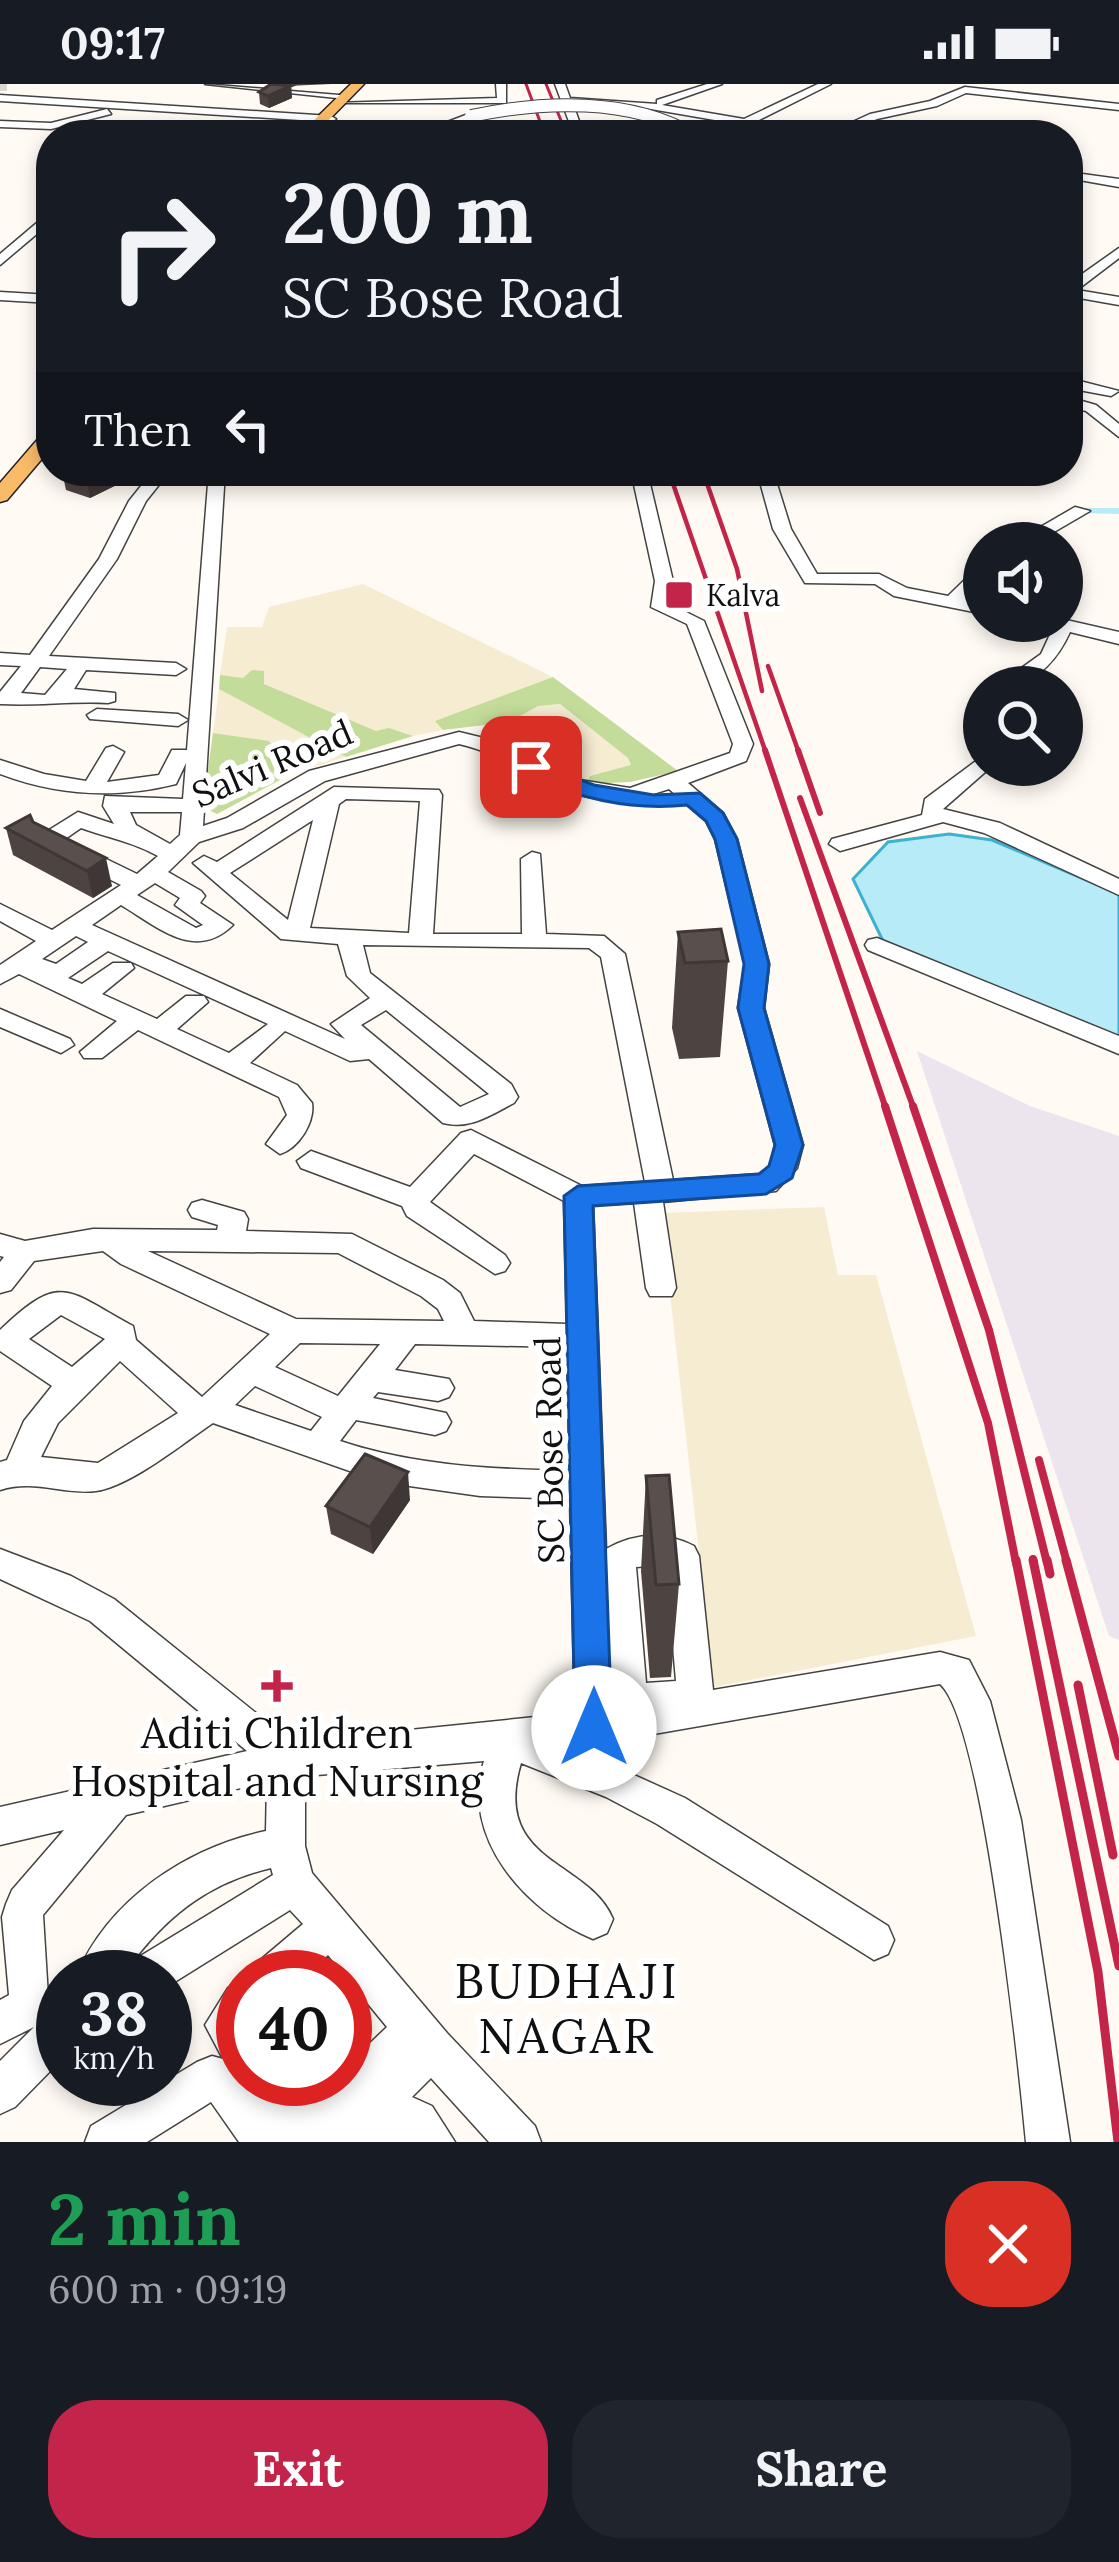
<!DOCTYPE html>
<html lang="en">
<head>
<meta charset="utf-8">
<style>
	:root { --surface:#171b24; --page:#20242c; --text:#f1f3f6; --muted:#9ea1a6; --accent:#c3254a }
	body { margin:0; font-family:Lora,serif; background:var(--page); color:var(--text); height:100vh; display:flex; flex-direction:column; font-size:45px; white-space:nowrap }
	* { box-sizing:border-box; margin:0 }
	p { font-size:39px; color:var(--muted) }
	.icon { flex:none; width:66px; height:66px; fill:none; stroke:currentColor; stroke-width:2; stroke-linecap:round; stroke-linejoin:round }
	.map { position:relative; height:2058px; overflow:hidden }
	.side { display:flex; flex-direction:column; background:var(--surface); flex:1 }
	.side>* { flex:none }
	.guide { position:absolute; left:36px; top:36px; width:1047px; height:366px; border-radius:48px; box-shadow:0 6px 18px #0003; background:#171b24; color:var(--text); overflow:hidden }
	.buttons { position:absolute; left:963px; top:438px; display:grid; gap:24px }
	.buttons a { display:grid; place-items:center; width:120px; height:120px; border-radius:50%; background:var(--surface); box-shadow:0 6px 18px #0003; font-size:60px }
	.speed { position:absolute; left:36px; top:1866px; display:flex; gap:24px; font-size:60px; font-weight:700; text-align:center }
	.speed>* { display:grid; place-content:center; width:156px; height:156px; border-radius:50%; background:var(--surface); box-shadow:0 6px 18px #0003; line-height:1 }
	.speed small { font-size:30px; font-weight:400 }
	.speed .limit { border:18px solid #d22; background:#fff; color:#111 }
	.pin { position:absolute; display:grid; place-items:center; width:102px; height:102px; color:#fff; margin:-51px; border-radius:24px; box-shadow:0 6px 18px #0006 }
	.me { position:absolute; width:132px; margin:-66px; rotate:0deg; stroke-linejoin:round; filter:drop-shadow(0 0 9px #0008) }
	.turn { display:flex; align-items:center; gap:42px; height:252px; padding:0 48px; font-size:54px }
	.turn .icon { width:156px; height:156px; stroke-width:2.5 }
	.turn b { display:block; font-size:84px; line-height:102px }
	.then { display:flex; align-items:center; height:114px; padding:0 48px; background:#0003; gap:24px; font-size:45px }
	.round { display:grid; place-items:center; flex:none; width:126px; height:126px; border-radius:48px; background:var(--page) }
	.headline { display:flex; align-items:center; justify-content:space-between; height:204px; padding:0 48px }
	h1 { font-size:72px; font-weight:800; line-height:90px; color:#1e9e55 }
	.button { display:flex; gap:24px; margin-top:auto; padding:24px 48px }
	.button a { flex:1; height:138px; border-radius:48px; background:var(--accent); color:#fff; font-size:48px; font-weight:800; line-height:138px; text-align:center }
	.button a+a { background:var(--page); color:var(--text) }
	.status { display:flex; justify-content:space-between; align-items:center; height:84px; padding:0 60px; background:var(--surface); direction:ltr }
	.status svg { height:33px; fill:currentColor }
	.map>svg:first-child { display:block }
	.industrial { fill:#ece5ee }
	.farmland { fill:#f6ecd2 }
	.forest { fill:#c4dc9a }
	.water { fill:#b7ebf7; stroke:#3db1d0; stroke-width:3 }
	.lines { fill:none; stroke-linecap:round; stroke-linejoin:round }
	.canal { fill:#b7ebf7; fill-rule:evenodd }
	.minor-tunnel { stroke:#dbd7d1; stroke-width:12; stroke-dasharray:12 6; stroke-linecap:butt }
	.minor-casing { stroke:#434343; stroke-width:3 }
	.major-casing { stroke:#212121; stroke-width:3 }
	.minor { fill:#fff; fill-rule:evenodd }
	.major { fill:#fabb68; fill-rule:evenodd }
	.rail-far4 { stroke:#c3254a; stroke-width:3 }
	.rail-far3 { stroke:#c3254a; stroke-width:4.5 }
	.rail-far2 { stroke:#c3254a; stroke-width:6 }
	.rail-far1 { stroke:#c3254a; stroke-width:8 }
	.rail { stroke:#c3254a; stroke-width:9 }
	.minor-bridge-casing { stroke:#434343; stroke-width:14; stroke-linecap:butt }
	.minor-bridge { stroke:#fff; stroke-width:12 }
	.wall { fill:#4d4441 }
	.shaded-wall { fill:#3e3735 }
	.building { fill:#594f4c; stroke:#3e3735; stroke-width:3 }
	.route { fill:#1a73e8; stroke:#114b97; stroke-width:3 }
	.poi-dot { fill:#c3254a; stroke:#fff; stroke-width:4.5 }
	.labels { text-anchor:middle; dominant-baseline:central; stroke-width:12; stroke-linejoin:round; paint-order:stroke }
	.far-poi-label { font-size:30px; fill:#101010; stroke:#fff; text-anchor:start }
	.street-label { font-size:36px; fill:#101010; stroke:#fff }
	.near-poi-label { font-size:42px; fill:#101010; stroke:#fff }
	.near-neighbourhood-label { font-size:48px; letter-spacing:3px; fill:#101010; stroke:#fff }
</style>
</head>
<body>
<div class="status"><b>09:17</b><svg viewBox="0 0 49 12"><path d="M0 12V9h3v3zM5 12V6h3v6zM10 12V3h3v9zM15 12V0h3v12zM26 1h20v11H26zM47 4h2v5h-2z"/></svg></div>
<div class="map">
<svg width="1119" height="2058" viewBox="0 0 1119 2058">
	<rect width="100%" height="100%" fill="#fffaf3"/>
	<!-- industrial -->
	<path class="industrial" d="M 917,967 L 1030,1022 L 1119,1052 L 1119,1556 L 1109,1552 Z"/>
	<!-- farmland -->
	<g class="farmland">
		<path d="M 363,500 L 553,593 L 436,637 L 443,646 L 413,652 L 389,644 L 376,648 L 264,600 L 220,591 L 227,543 L 262,543 L 269,523 Z"/>
		<path d="M 219,605 L 277,633 L 346,673 L 291,690 L 269,658 L 213,649 Z"/>
		<path d="M 560,620 L 628,674 L 631,682 L 590,692 L 586,700 L 566,688 L 580,679 L 519,648 L 513,636 L 538,622 Z"/>
		<path d="M 824,1123 L 838,1191 L 876,1191 L 976,1552 L 714,1603 L 661,1129 Z"/>
	</g>
	<!-- forest -->
	<g class="forest">
		<path d="M 252,586 L 264,587 L 264,600 L 376,647 L 389,644 L 413,652 L 346,673 L 219,605 L 220,591 L 243,594 Z"/>
		<path d="M 553,593 L 678,687 L 630,698 L 586,700 L 590,692 L 631,681 L 628,674 L 560,620 L 538,622 L 513,636 L 519,648 L 581,679 L 566,688 L 485,641 L 443,646 L 435,637 Z"/>
		<path d="M 213,649 L 269,657 L 291,690 L 217,730 L 203,723 Z"/>
	</g>
	<!-- water -->
	<path class="water" d="M 949,750 L 992,756 L 1119,810 L 1119,962 L 883,857 L 853,795 L 888,758 Z"/>
	<g class="lines">
		<!-- canal -->
		<path class="canal" d="M 1076,424 L 1119,424 L 1119,430 L 1080,429 L 1076,428 Z"/>
		<!-- minor-tunnel -->
		<path class="minor-tunnel" d="M 0,1 L 7,1"/>
		<defs>
			<g id="minor">
				<path d="M 205,0 L 351,12 L 346,15 Z"/>
				<path d="M 496,0 L 506,0 L 506,19 L 334,19 L 497,14 Z"/>
				<path d="M 555,0 L 565,0 L 570,14 L 657,20 L 657,16 L 707,0 L 722,0 L 662,21 L 744,35 L 818,0 L 831,0 L 757,37 L 826,50 L 870,30 L 930,17 L 965,3 L 1119,20 L 1119,26 L 966,9 L 937,22 L 877,35 L 839,51 L 802,51 L 645,24 L 573,20 L 584,51 L 574,51 Z"/>
				<path d="M 0,11 L 331,32 L 336,35 L 331,38 L 0,17 Z"/>
				<path d="M 107,25 L 111,30 L 51,45 L 0,43 L 0,37 L 51,39 Z"/>
				<path d="M 471,29 L 475,34 L 428,51 L 413,51 Z"/>
				<path d="M 1068,88 L 1119,95 L 1119,103 L 1068,94 Z"/>
				<path d="M 51,127 L 51,138 L 0,181 L 0,170 Z"/>
				<path d="M 1119,164 L 1119,174 L 1077,206 L 1119,213 L 1119,221 L 1068,212 L 1068,200 Z"/>
				<path d="M 0,208 L 51,211 L 51,219 L 0,216 Z"/>
				<path d="M 1068,294 L 1119,307 L 1111,312 L 1068,304 Z"/>
				<path d="M 1068,313 L 1096,321 L 1119,340 L 1119,353 L 1086,327 L 1068,323 Z"/>
				<path d="M 153,387 L 170,387 L 146,417 L 117,475 L 49,572 L 176,579 L 186,585 L 176,591 L 86,586 L 74,605 L 115,609 L 115,617 L 108,619 C 70,617 39,622 0,620 L 0,608 L 21,582 L 0,581 L 0,569 L 30,571 L 99,475 L 129,417 ZM 40,583 L 67,585 L 45,611 L 21,609 Z"/>
				<path d="M 209,387 L 225,387 L 203,742 L 227,734 L 309,687 L 459,648 L 492,656 L 567,694 L 630,704 L 730,669 L 733,660 L 687,540 L 651,523 L 655,497 L 631,387 L 647,387 L 673,497 L 670,520 L 704,537 L 753,660 L 746,677 L 688,699 L 723,729 L 737,755 L 769,880 L 764,924 L 803,1061 L 797,1084 L 776,1107 L 663,1118 L 676,1204 L 672,1212 L 650,1212 L 646,1204 L 634,1119 L 593,1121 L 606,1465 C 635,1449 664,1447 694,1462 L 699,1472 L 713,1606 L 940,1568 L 969,1576 L 990,1617 L 1021,1736 L 1070,2058 L 1026,2058 C 1019,1985 983,1637 940,1600 L 574,1664 L 685,1714 L 888,1842 L 894,1856 L 888,1870 L 874,1876 L 657,1740 L 606,1713 L 521,1679 C 491,1780 588,1775 613,1835 L 607,1849 L 593,1855 C 525,1827 460,1753 484,1677 L 305,1692 L 305,1762 L 312,1789 L 447,1949 L 535,2042 L 541,2058 L 489,2058 L 431,1994 L 412,2013 L 432,2022 L 455,2058 L 239,2058 L 211,2018 L 147,2058 L 85,2058 L 91,2042 L 197,1978 L 212,1972 L 223,1975 L 205,1941 L 228,1904 L 243,1898 L 243,1995 L 289,1995 L 307,2019 L 332,1995 L 345,1995 L 345,1983 L 387,1943 L 328,1871 L 304,1893 L 252,1893 L 258,1878 L 303,1840 L 290,1826 L 165,1904 L 165,1893 L 123,1893 L 126,1886 L 122,1893 L 76,1893 C 108,1816 186,1764 266,1747 L 267,1698 L 126,1731 L 43,1831 L 49,1929 L 63,1923 L 63,1974 L 15,2023 L 0,2030 L 0,1977 L 34,1943 L 0,1960 L 0,1916 L 9,1911 L 2,1833 L 6,1820 L 12,1806 L 64,1746 L 0,1761 L 0,1723 L 247,1667 L 90,1537 L 0,1495 L 0,1465 L 71,1492 L 114,1515 L 292,1658 L 575,1629 L 570,1415 L 480,1412 L 381,1398 L 213,1339 C 183,1359 131,1402 96,1407 C 62,1411 35,1395 0,1406 L 0,1378 L 7,1376 L 24,1337 L 52,1302 L 0,1267 L 0,1246 C 62,1187 66,1206 133,1242 L 136,1256 L 202,1313 L 270,1250 L 121,1180 L 103,1167 L 34,1177 L 11,1206 L 0,1209 L 0,1178 L 4,1173 L 0,1172 L 0,1150 L 25,1157 L 93,1145 L 217,1146 L 218,1141 L 192,1133 L 188,1126 L 192,1119 L 202,1116 L 244,1128 L 248,1135 L 246,1147 L 352,1150 L 443,1196 L 460,1209 L 474,1237 L 567,1240 L 564,1117 L 474,1070 L 430,1118 L 505,1171 L 510,1179 L 505,1187 L 495,1190 L 407,1132 L 402,1122 L 301,1084 L 297,1077 L 311,1067 L 410,1103 L 461,1049 L 471,1046 L 582,1102 L 645,1098 L 601,873 L 589,864 L 363,861 L 370,889 L 511,1000 L 518,1013 L 514,1019 C 491,1031 470,1046 443,1039 L 369,975 L 350,977 L 285,947 L 250,979 L 297,1001 L 312,1019 C 315,1038 299,1064 280,1070 L 266,1060 L 287,1031 L 279,1013 L 138,946 L 102,974 L 84,974 L 80,968 L 117,937 L 19,890 L 0,900 L 0,881 L 36,857 L 0,837 L 0,820 L 52,846 L 121,801 L 41,761 L 41,751 L 78,728 L 114,740 L 103,722 L 105,712 L 183,715 L 186,679 L 176,700 C 116,715 58,712 0,690 L 0,676 L 44,690 L 86,697 L 106,664 L 113,662 L 124,668 L 107,698 L 159,691 L 172,666 L 187,666 ZM 459,660 C 540,679 572,740 669,705 L 706,737 L 715,755 L 745,880 L 738,924 L 775,1061 L 770,1082 L 762,1090 L 673,1096 L 625,870 L 604,852 L 546,850 L 540,770 L 532,768 L 521,775 L 522,850 L 433,850 L 442,711 L 439,706 L 334,703 L 217,778 L 204,772 L 193,779 L 281,855 L 338,860 L 347,892 L 370,914 L 331,940 L 345,955 L 92,841 L 121,821 C 158,843 195,878 233,841 L 200,819 L 205,812 L 201,807 L 168,788 L 199,758 L 243,744 L 325,697 ZM 346,715 L 420,717 L 409,849 L 310,844 L 339,720 ZM 130,728 L 182,728 L 180,751 L 170,760 L 136,741 ZM 313,736 L 288,836 L 230,789 ZM 81,744 C 109,754 133,758 158,772 L 137,790 L 65,755 ZM 155,799 L 180,814 L 175,821 L 203,841 L 196,844 L 137,811 ZM 76,852 L 88,858 L 56,880 L 42,875 ZM 108,867 L 268,940 L 229,969 L 177,945 L 208,918 L 204,912 L 186,912 L 157,935 L 102,910 L 134,884 L 131,879 L 113,879 L 82,900 L 68,894 ZM 386,926 L 489,1010 L 460,1023 L 361,941 ZM 148,1167 L 338,1169 L 421,1212 L 438,1225 L 444,1237 L 296,1235 ZM 61,1231 L 105,1255 L 72,1283 L 29,1255 ZM 300,1259 L 380,1260 L 338,1312 L 275,1283 ZM 415,1260 L 567,1263 L 570,1387 C 492,1385 415,1382 340,1357 L 356,1336 L 435,1351 L 446,1347 L 451,1338 L 446,1329 L 373,1314 L 378,1308 L 438,1317 L 449,1313 L 454,1304 L 449,1295 L 395,1286 ZM 120,1277 L 178,1329 L 98,1379 L 41,1373 L 58,1339 ZM 255,1302 L 322,1333 L 311,1347 L 235,1321 ZM 666,1481 L 676,1597 L 646,1599 L 636,1483 ZM 271,1784 L 273,1791 L 134,1876 C 171,1828 212,1798 271,1784 Z"/>
				<path d="M 757,387 L 773,387 L 791,445 L 817,490 L 879,490 L 907,504 L 948,512 L 984,477 L 984,493 L 966,515 L 984,518 L 984,530 L 894,512 L 875,500 L 805,499 L 773,445 Z"/>
				<path d="M 1075,423 L 1090,427 L 1035,459 L 1013,459 Z"/>
				<path d="M 1062,535 L 1119,548 L 1119,560 L 1070,548 C 1055,581 1032,603 995,603 L 1041,570 L 1053,544 L 1038,537 Z"/>
				<path d="M 97,625 L 178,630 L 188,636 L 178,642 L 90,635 L 87,631 Z"/>
				<path d="M 984,671 L 984,681 L 992,682 L 943,725 L 1000,739 L 1119,795 L 1119,811 L 984,749 L 943,738 L 840,767 L 829,760 L 832,755 L 922,731 L 925,715 Z"/>
				<path d="M 877,854 L 1119,952 L 1119,970 L 868,866 L 865,861 L 868,856 Z"/>
				<path d="M 0,925 L 70,955 L 74,961 L 61,969 L 0,943 Z"/>
			</g>
			<g id="major">
				<path d="M 351,0 L 364,0 L 314,51 L 299,51 Z"/>
				<path d="M 51,346 L 51,364 L 7,416 L 0,418 L 0,399 L 44,348 Z"/>
			</g>
		</defs>
		<!-- minor casing -->
		<use href="#minor" class="minor-casing"/>
		<!-- major casing -->
		<use href="#major" class="major-casing"/>
		<!-- minor -->
		<use href="#minor" class="minor"/>
		<!-- major -->
		<use href="#major" class="major"/>
		<!-- rail-far4 -->
		<g class="rail-far4">
			<path d="M 526,0 L 545,51"/>
			<path d="M 546,0 L 567,51"/>
		</g>
		<!-- rail-far3 -->
		<g class="rail-far3">
			<path d="M 669,388 L 766,669"/>
			<path d="M 703,388 L 737,485 L 762,607"/>
			<path d="M 768,582 L 799,669"/>
		</g>
		<!-- rail-far2 -->
		<g class="rail-far2">
			<path d="M 765,666 L 886,1025"/>
			<path d="M 798,666 L 820,729"/>
			<path d="M 800,714 L 914,1025"/>
		</g>
		<!-- rail-far1 -->
		<g class="rail-far1">
			<path d="M 885,1022 L 988,1339 L 1016,1479"/>
			<path d="M 913,1022 L 989,1246 L 1047,1479"/>
			<path d="M 1039,1376 L 1067,1479"/>
			<path d="M 1033,1475 L 1034,1479"/>
		</g>
		<!-- rail -->
		<g class="rail">
			<path d="M 1016,1476 L 1098,1888 L 1118,2058"/>
			<path d="M 1033,1476 L 1119,1882"/>
			<path d="M 1047,1476 L 1050,1490"/>
			<path d="M 1066,1476 L 1119,1672"/>
			<path d="M 1078,1601 L 1113,1771"/>
		</g>
		<defs>
			<path id="minor-bridge" d="M 471,32 C 542,17 630,13 694,51"/>
		</defs>
		<!-- minor-bridge casing -->
		<use href="#minor-bridge" class="minor-bridge-casing"/>
		<!-- minor-bridge -->
		<use href="#minor-bridge" class="minor-bridge"/>
	</g>
	<!-- wall -->
	<g class="wall">
		<path d="M 286,0 L 331,0 L 288,2 L 291,2 L 292,14 L 269,24 L 260,20 L 259,8 L 286,2 Z"/>
		<path d="M 62,387 L 145,387 L 90,414 L 66,406 Z"/>
		<path d="M 33,738 L 112,802 L 93,814 L 13,771 L 6,744 Z"/>
		<path d="M 678,848 L 728,877 L 720,973 L 679,975 L 672,944 Z"/>
		<path d="M 646,1392 L 679,1500 L 671,1593 L 650,1594 L 641,1487 Z"/>
		<path d="M 410,1416 L 373,1470 L 331,1450 L 326,1422 Z"/>
	</g>
	<!-- shaded-wall -->
	<g class="shaded-wall">
		<path d="M 291,2 L 292,14 L 269,24 L 268,12 Z"/>
		<path d="M 85,387 L 145,387 L 90,414 Z"/>
		<path d="M 106,774 L 112,802 L 93,814 L 87,787 Z"/>
		<path d="M 408,1388 L 410,1416 L 373,1470 L 370,1443 Z"/>
	</g>
	<!-- building -->
	<g class="building">
		<path d="M 271,0 L 291,2 L 268,12 L 259,8 Z"/>
		<path d="M 30,731 L 33,738 L 106,774 L 87,787 L 6,744 Z"/>
		<path d="M 721,845 L 728,877 L 685,879 L 678,848 Z"/>
		<path d="M 365,1370 L 408,1388 L 370,1443 L 326,1422 Z"/>
		<path d="M 669,1391 L 679,1500 L 656,1501 L 646,1392 Z"/>
	</g>
	<!-- route -->
	<path class="route" d="M 531,677 L 594,701 L 654,711 L 700,709 L 723,729 L 737,755 L 769,880 L 764,924 L 803,1061 L 792,1094 L 766,1110 L 593,1122 L 612,1644 L 607,1657 L 594,1662 L 580,1657 L 575,1644 L 564,1112 L 578,1102 L 759,1090 L 769,1082 L 775,1061 L 738,924 L 744,880 L 715,755 L 706,737 L 687,721 C 631,727 572,714 523,688 L 520,683 Z"/>
	<!-- markers -->
	<g class="poi-dot">
		<rect x="664" y="496" width="30" height="30" rx="6"/>
		<path d="M271 1584h12v12h12v12h-12v12h-12v-12h-12v-12h12z"/>
	</g>
	<g class="labels">
		<!-- far-poi labels -->
		<g class="far-poi-label">
			<text x="706" y="511">Kalva</text>
		</g>
		<!-- street labels -->
		<g class="street-label">
			<text transform="translate(272 679) rotate(-23)">Salvi Road</text>
			<text transform="translate(549 1366) rotate(-91)">SC Bose Road</text>
		</g>
		<!-- near-poi labels -->
		<g class="near-poi-label">
			<text x="277" y="1649">Aditi Children<tspan x="277" dy="48">Hospital and Nursing</tspan></text>
		</g>
		<!-- near-neighbourhood labels -->
		<g class="near-neighbourhood-label">
			<text x="567" y="1896">BUDHAJI<tspan x="567" dy="55">NAGAR</tspan></text>
		</g>
	</g>
</svg>
<div class="buttons">
<a><svg class="icon" aria-label="sound" viewBox="0 0 24 24"><path d="M4 9h4l5-4v14l-5-4H4zM17 9q2 3 0 6"/></svg></a>
<a><svg class="icon" aria-label="search" viewBox="0 0 24 24"><circle cx="10" cy="10" r="6"/><path d="M15 15l6 6"/></svg></a>
</div>
<div class="speed"><div>38<small>km/h</small></div><div class="limit">40</div></div>
<div class="pin" style="left:531px;top:683px;background:#d93025"><svg class="icon" aria-label="arrive" viewBox="0 0 24 24"><path d="M6 21V4h12l-3 4 3 4H6"/></svg></div>
<svg class="me" style="left:594px;top:1644px" viewBox="-20 -20 40 40"><circle r="19" fill="#fff"/><path d="M0-13L10 11 0 6-10 11z" fill="#1a73e8"/></svg>
<div class="guide">
<div class="turn"><svg class="icon" aria-label="right" viewBox="0 0 24 24"><path d="M7 20v-9h11M14 6l5 5-5 5"/></svg><div><b>200 m</b>SC Bose Road</div></div>
<div class="then">Then<svg class="icon" aria-label="left" viewBox="0 0 24 24"><path d="M17 20v-9H6M10 6l-5 5 5 5"/></svg></div>
</div>
</div>
<section class="side">
<div class="headline"><div><h1>2 min</h1><p>600 m · 09:19</p></div><a class="round" style="background:#d93025;color:#fff"><svg class="icon" aria-label="close" viewBox="0 0 24 24"><path d="M6 6l12 12M18 6L6 18"/></svg></a></div>
<div class="button"><a>Exit</a><a>Share</a></div>
</section>
</body>
</html>
